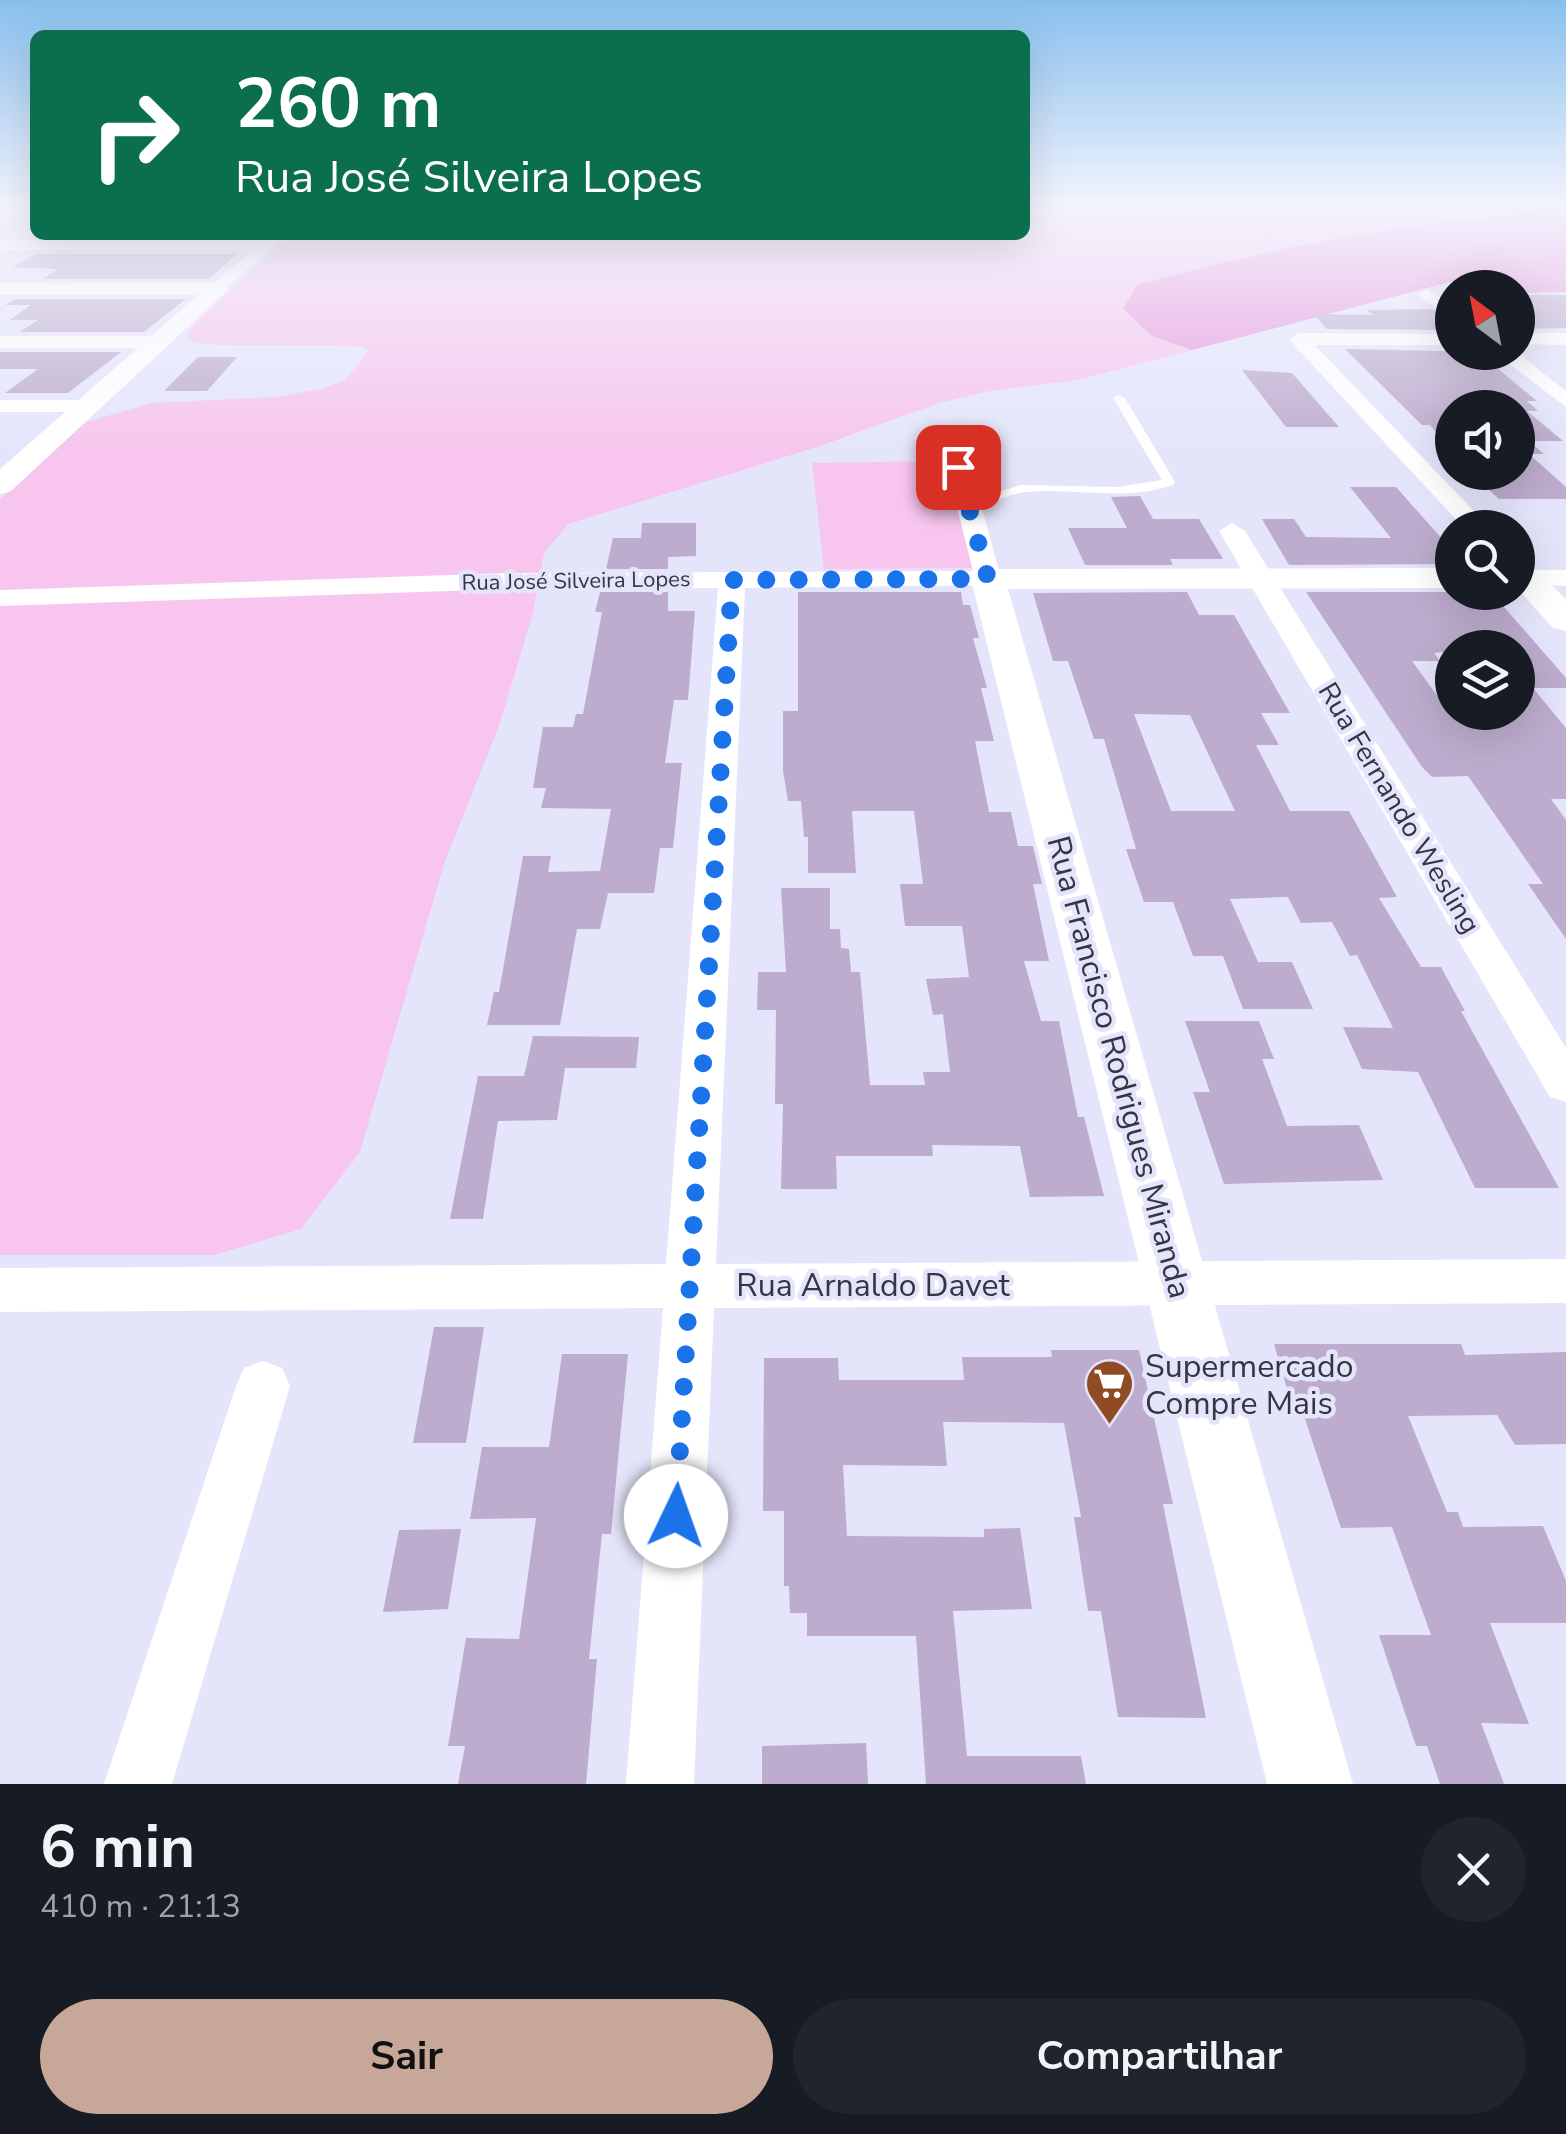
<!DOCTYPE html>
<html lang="pt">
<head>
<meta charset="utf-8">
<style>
	:root { --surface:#171b24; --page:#20242c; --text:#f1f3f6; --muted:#9ea1a6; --accent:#c6a798 }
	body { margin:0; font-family:"Nunito Sans",sans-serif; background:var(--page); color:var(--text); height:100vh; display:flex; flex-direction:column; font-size:38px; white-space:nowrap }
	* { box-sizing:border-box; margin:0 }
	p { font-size:32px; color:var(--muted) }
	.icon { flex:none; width:55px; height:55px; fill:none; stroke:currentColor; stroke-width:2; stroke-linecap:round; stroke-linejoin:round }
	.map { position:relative; height:1784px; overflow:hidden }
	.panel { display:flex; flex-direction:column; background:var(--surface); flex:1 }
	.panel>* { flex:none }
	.banner { position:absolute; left:30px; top:30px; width:1000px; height:210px; border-radius:15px; box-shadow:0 10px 40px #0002; background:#0b6e4f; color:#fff; overflow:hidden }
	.needle { width:65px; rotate:328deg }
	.tools { position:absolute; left:1435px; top:270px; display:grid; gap:20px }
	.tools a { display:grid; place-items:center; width:100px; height:100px; border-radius:50%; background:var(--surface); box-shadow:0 10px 40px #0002; font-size:50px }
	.pin { position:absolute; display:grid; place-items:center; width:85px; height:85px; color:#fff; margin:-42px; border-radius:20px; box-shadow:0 5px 15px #0006 }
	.me { position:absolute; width:110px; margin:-55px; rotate:3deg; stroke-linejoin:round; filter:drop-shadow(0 0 8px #0008) }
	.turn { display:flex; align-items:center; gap:35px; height:210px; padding:0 40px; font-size:45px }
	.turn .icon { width:130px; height:130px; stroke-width:2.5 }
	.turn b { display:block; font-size:70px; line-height:85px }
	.round { display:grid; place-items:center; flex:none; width:105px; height:105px; border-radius:52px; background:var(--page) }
	.headline { display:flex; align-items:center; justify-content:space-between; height:170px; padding:0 40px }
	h1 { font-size:60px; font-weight:700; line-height:75px }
	.cta { display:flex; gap:20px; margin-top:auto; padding:20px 40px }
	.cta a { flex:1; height:115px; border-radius:60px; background:var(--accent); color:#111; font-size:40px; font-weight:700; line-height:115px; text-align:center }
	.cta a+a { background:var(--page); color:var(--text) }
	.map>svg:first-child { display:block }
	.green { fill:#f7c5ed }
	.forest { fill:#e796da }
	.building { fill:#bdaccd; fill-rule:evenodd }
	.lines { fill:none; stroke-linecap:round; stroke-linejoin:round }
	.service { fill:#fff; fill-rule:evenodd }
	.minor { fill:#fff; fill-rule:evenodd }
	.tertiary { fill:#fff; fill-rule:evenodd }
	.route { stroke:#1a73e8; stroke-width:18; stroke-dasharray:0 32.4 }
	.labels { text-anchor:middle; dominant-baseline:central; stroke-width:9; stroke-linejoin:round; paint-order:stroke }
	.far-street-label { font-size:22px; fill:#353543; stroke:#e4e5fb }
	.street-label { font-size:28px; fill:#353543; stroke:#e4e5fb }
	.near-street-label { font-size:32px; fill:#353543; stroke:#e4e5fb }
	.near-poi-label { font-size:32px; fill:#353543; stroke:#e4e5fb; text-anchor:start }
</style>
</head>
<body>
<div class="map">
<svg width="1566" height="1784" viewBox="0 0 1566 1784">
	<rect width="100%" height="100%" fill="#e4e5fb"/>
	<!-- green -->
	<g class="green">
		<path d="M 1025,205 L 1566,205 L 1566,208 L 1434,220 L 1137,285 L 1123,309 L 1152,336 L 1192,350 L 1078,380 L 990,391 L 939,403 L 817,447 L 568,524 L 544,553 L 533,613 L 499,726 L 444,864 L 360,1152 L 301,1229 L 214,1255 L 0,1255 L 0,500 L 80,424 L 151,403 L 276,397 L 320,389 L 345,380 L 368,352 L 363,346 L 218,345 L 194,342 L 186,336 L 193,325 L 290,235 L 1025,235 Z"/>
		<path d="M 943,461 L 974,568 L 824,569 L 812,463 Z"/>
	</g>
	<!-- forest -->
	<path class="forest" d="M 1566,208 L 1566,292 L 1528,293 L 1484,273 L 1192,350 L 1152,336 L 1123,309 L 1137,285 C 1277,245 1421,222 1566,208 Z"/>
	<!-- building -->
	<g class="building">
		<path d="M 36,254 L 237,254 L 209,279 L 43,279 L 58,269 L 13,267 Z"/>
		<path d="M 1518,295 L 1566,295 L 1566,328 L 1518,329 Z"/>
		<path d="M 15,299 L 186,299 L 144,332 L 20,332 L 38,320 L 10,320 L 31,305 L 5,305 Z"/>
		<path d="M 1432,309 L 1452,322 L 1452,330 L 1327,329 L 1313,314 L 1373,315 L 1367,310 Z"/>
		<path d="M 1345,349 L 1490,352 L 1480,354 L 1537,401 L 1527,401 L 1538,411 L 1527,411 L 1563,441 L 1529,441 L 1544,454 L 1529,454 L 1566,487 L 1566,499 L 1499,499 L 1469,472 L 1518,472 L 1518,408 L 1452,408 L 1452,452 L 1430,425 L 1422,425 Z"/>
		<path d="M 0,352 L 121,352 L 68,393 L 5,393 L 38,369 L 0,369 Z"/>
		<path d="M 198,357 L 237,357 L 207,391 L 164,391 Z"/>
		<path d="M 1242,370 L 1292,373 L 1339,427 L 1286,427 Z"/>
		<path d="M 1350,487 L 1396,487 L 1452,550 L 1452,564 L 1289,565 L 1262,519 L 1294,519 L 1306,537 L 1391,538 Z"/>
		<path d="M 1140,496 L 1153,519 L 1199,519 L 1223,559 L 1170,559 L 1173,565 L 1085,565 L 1068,528 L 1127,528 L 1111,497 Z"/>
		<path d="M 642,523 L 696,523 L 696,556 L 668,557 L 668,569 L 606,569 L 613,538 L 641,538 Z"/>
		<path d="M 600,592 L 668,592 L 668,611 L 695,611 L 688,700 L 674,700 L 665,763 L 682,763 L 673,848 L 660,848 L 654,893 L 608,893 L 600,929 L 577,929 L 560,1025 L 487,1025 L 494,992 L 499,992 L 523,856 L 551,856 L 548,872 L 600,871 L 611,809 L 541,808 L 546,788 L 533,788 L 543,727 L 573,727 L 576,714 L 583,714 L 602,612 L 595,612 Z"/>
		<path d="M 798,592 L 961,592 L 963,605 L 970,605 L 979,638 L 973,638 L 987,688 L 981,688 L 994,741 L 975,741 L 989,812 L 1011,812 L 1018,846 L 1033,846 L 1042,884 L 1033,884 L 1049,961 L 1024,961 L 1041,1021 L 1059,1021 L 1078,1117 L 1084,1117 L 1104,1196 L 1030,1197 L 1020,1146 L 932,1145 L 933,1156 L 836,1156 L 837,1189 L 781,1189 L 783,1104 L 775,1104 L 776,1010 L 757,1010 L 758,972 L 786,972 L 781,888 L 830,888 L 830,929 L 840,929 L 841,948 L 849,949 L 851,972 L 860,972 L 870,1085 L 925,1085 L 923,1072 L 950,1072 L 943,1014 L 933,1015 L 926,979 L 969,977 L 962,926 L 905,926 L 900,884 L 923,884 L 914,811 L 852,811 L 856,873 L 808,873 L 808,837 L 804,837 L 801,801 L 788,801 L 783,771 L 783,711 L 798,711 Z"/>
		<path d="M 1187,592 L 1199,615 L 1234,615 L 1290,713 L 1261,713 L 1279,745 L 1256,745 L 1290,811 L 1349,811 L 1397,897 L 1379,898 L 1421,967 L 1441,967 L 1465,1011 L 1461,1011 L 1559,1188 L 1475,1188 L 1418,1072 L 1362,1069 L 1343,1027 L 1393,1028 L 1357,955 L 1350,956 L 1332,922 L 1301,923 L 1288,897 L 1230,899 L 1258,962 L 1292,962 L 1313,1009 L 1243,1009 L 1223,956 L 1193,956 L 1173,902 L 1144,902 L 1126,849 L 1136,849 L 1104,739 L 1094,739 L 1068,661 L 1053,661 L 1033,593 ZM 1134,714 L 1190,715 L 1235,811 L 1171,811 Z"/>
		<path d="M 1306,592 L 1491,592 L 1566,678 L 1566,688 L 1533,688 L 1566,728 L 1566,799 L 1551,799 L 1566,820 L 1566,939 L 1528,884 L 1543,884 L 1468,776 L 1432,777 L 1422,767 ZM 1518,646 L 1518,712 L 1449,712 L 1412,661 L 1440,661 L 1434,653 L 1452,651 L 1452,648 Z"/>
		<path d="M 1185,1021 L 1259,1021 L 1274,1059 L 1262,1059 L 1287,1126 L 1359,1125 L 1383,1180 L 1224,1184 L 1193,1092 L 1210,1092 Z"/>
		<path d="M 533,1036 L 639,1037 L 636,1068 L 565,1068 L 557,1120 L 498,1121 L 483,1219 L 450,1219 L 478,1076 L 524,1076 Z"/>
		<path d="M 434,1327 L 484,1327 L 466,1443 L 413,1443 Z"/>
		<path d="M 1274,1344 L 1461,1344 L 1465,1355 L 1566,1352 L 1566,1444 L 1515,1445 L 1497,1415 L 1408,1416 L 1447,1512 L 1458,1512 L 1463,1527 L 1543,1526 L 1566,1581 L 1566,1623 L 1490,1623 L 1529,1724 L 1481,1723 L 1504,1784 L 1440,1784 L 1427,1746 L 1416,1746 L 1379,1635 L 1431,1635 L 1392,1527 L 1341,1528 L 1304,1416 L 1295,1416 Z"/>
		<path d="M 1051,1350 L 1139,1350 L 1173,1504 L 1163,1504 L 1206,1718 L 1118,1717 L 1101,1611 L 1088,1611 L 1074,1517 L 1081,1517 L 1064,1423 L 943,1422 L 947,1466 L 843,1465 L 847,1536 L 984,1537 L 984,1529 L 1020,1528 L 1032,1609 L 953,1611 L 967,1756 L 1081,1756 L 1086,1784 L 926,1784 L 916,1636 L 807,1636 L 807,1613 L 790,1613 L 789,1586 L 784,1586 L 784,1511 L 763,1511 L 764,1358 L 838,1358 L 839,1380 L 964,1380 L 962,1357 L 1052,1357 Z"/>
		<path d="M 562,1354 L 628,1354 L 611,1534 L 602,1534 L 589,1659 L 597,1659 L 586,1784 L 458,1784 L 465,1746 L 448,1746 L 466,1638 L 519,1639 L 536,1518 L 470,1519 L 482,1447 L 549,1447 Z"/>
		<path d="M 461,1529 L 448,1609 L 383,1612 L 399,1530 Z"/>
		<path d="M 866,1743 L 868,1784 L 762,1784 L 762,1746 Z"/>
	</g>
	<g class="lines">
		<!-- service -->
		<path class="service" d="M 1119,395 L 1125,398 L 1175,482 L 1173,485 C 1124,502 1075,487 1025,492 C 1004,494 984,510 964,509 L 964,503 L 972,500 L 1021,485 L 1118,487 L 1162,480 L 1113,398 Z"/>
		<!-- minor -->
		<g class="minor">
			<rect x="0" y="205" width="35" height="7"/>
			<path d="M 270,235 L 284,238 L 218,294 L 210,289 L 212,285 L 253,250 L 0,250 L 0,240 L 264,240 Z"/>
			<path d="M 1427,289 L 1452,305 L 1452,318 L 1421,298 L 1418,294 Z"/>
			<path d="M 1299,333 L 1452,334 L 1452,345 L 1315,345 L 1490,528 L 1464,528 L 1292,343 L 1290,339 Z"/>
			<path d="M 1566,333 L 1566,345 L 1518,344 L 1518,333 Z"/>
			<path d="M 0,336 L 160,336 L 169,342 L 160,348 L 0,348 Z"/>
			<path d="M 1494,352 L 1516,352 L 1566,391 L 1566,407 Z"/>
			<path d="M 0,400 L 88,400 L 98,406 L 88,412 L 0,412 Z"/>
			<path d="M 959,460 L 971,467 L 1001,579 L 997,585 L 745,588 L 716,1264 L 1566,1259 L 1566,1303 L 714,1308 L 694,1784 L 626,1784 L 663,1308 L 0,1312 L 0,1268 L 666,1264 L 718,588 L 510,589 L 0,606 L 0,590 L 510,573 L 973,571 L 947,467 Z"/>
			<path d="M 1232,523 L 1245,531 L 1566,1048 L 1566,1102 L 1550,1097 L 1219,531 Z"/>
			<path d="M 1518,561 L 1533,570 L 1566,570 L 1566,586 L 1518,584 Z"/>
			<path d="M 263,1361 L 282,1368 L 290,1386 L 172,1784 L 104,1784 L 236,1386 L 244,1368 Z"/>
		</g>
		<!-- tertiary -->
		<g class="tertiary">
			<path d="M 0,283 L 218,283 L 229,289 L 11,491 L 0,494 L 0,469 L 198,295 L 0,295 Z"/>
			<path d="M 1452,568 L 1452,588 L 1008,589 L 1353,1784 L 1267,1784 L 971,579 L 976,572 L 988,569 Z"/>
			<path d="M 1518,568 L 1538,571 L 1566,599 L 1566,631 L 1553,628 L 1518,589 Z"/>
		</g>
	</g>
	<!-- sky -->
	<linearGradient id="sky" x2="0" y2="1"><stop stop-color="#87c0ed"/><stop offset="0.45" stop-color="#f3f3fd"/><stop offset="1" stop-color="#f3f3fd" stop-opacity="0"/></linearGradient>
	<rect width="1566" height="455" fill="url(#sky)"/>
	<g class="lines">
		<!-- route -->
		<path class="route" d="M 676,1516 L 732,580 L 988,579 L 958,467"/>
	</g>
	<!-- icons -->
	<defs>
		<symbol id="supermarket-pin" viewBox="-11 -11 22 30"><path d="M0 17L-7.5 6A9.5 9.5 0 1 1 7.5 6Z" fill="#914b24" stroke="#e4e5fb"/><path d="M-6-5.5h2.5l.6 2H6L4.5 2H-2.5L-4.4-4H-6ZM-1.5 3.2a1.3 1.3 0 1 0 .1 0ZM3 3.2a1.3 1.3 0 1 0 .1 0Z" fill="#fff"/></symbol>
	</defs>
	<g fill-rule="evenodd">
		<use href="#supermarket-pin" x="1082" y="1356" width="55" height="75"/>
	</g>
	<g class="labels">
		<!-- far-street labels -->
		<g class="far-street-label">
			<text transform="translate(576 581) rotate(-1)">Rua José Silveira Lopes</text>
		</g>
		<!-- street labels -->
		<g class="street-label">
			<text transform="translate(1399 808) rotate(59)">Rua Fernando Wesling</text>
		</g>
		<!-- near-street labels -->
		<g class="near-street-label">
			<text transform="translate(1119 1067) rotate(75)">Rua Francisco Rodrigues Miranda</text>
			<text x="873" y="1285">Rua Arnaldo Davet</text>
		</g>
		<!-- near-poi labels -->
		<g class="near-poi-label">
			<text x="1145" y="1366">Supermercado<tspan x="1145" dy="37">Compre Mais</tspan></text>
		</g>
	</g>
</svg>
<div class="tools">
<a><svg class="needle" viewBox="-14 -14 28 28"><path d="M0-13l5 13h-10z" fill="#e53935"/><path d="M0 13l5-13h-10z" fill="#9ea1a6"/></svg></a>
<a><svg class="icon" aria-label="sound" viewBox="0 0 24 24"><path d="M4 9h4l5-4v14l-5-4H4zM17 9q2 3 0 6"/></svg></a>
<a><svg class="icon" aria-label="search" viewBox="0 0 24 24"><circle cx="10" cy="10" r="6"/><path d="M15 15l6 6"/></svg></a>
<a><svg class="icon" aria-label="layers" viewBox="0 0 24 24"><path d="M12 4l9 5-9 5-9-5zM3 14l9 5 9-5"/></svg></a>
</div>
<div class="pin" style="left:958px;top:467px;background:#d93025"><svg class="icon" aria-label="arrive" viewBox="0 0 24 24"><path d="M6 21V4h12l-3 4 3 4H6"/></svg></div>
<svg class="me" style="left:676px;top:1516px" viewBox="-20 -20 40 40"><circle r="19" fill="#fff"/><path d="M0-13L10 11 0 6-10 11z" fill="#1a73e8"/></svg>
<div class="banner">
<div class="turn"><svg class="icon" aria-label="right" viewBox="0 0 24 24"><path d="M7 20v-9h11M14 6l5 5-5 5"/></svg><div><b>260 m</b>Rua José Silveira Lopes</div></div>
</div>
</div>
<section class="panel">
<div class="headline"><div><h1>6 min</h1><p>410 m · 21:13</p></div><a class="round"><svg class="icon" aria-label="close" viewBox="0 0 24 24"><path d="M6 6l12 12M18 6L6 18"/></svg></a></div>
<div class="cta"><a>Sair</a><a>Compartilhar</a></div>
</section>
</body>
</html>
